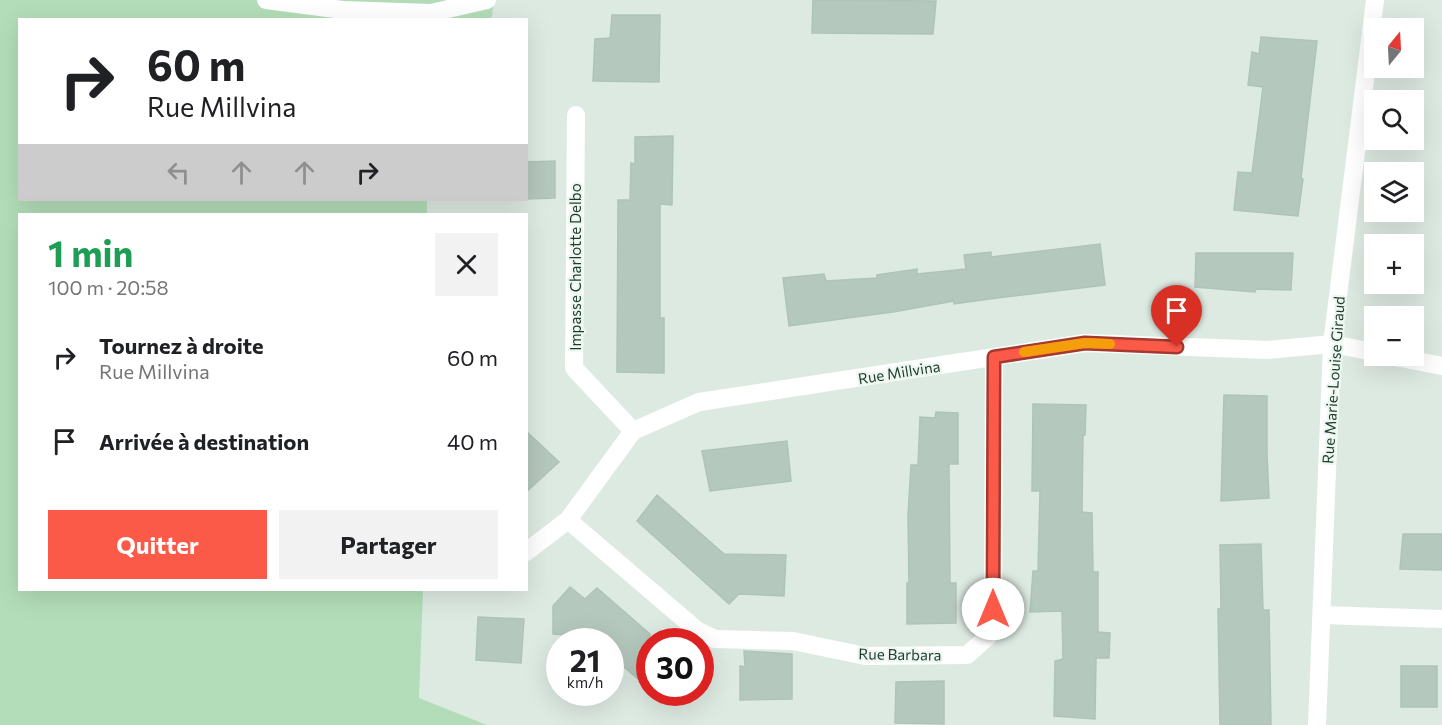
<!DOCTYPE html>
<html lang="fr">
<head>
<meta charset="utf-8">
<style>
	:root { --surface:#fff; --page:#f2f2f2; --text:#202124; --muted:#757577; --accent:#fc5a49 }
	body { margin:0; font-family:Commissioner,sans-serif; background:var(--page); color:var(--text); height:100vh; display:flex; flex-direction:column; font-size:22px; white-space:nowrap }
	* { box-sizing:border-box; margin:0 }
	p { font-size:20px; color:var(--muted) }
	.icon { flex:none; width:33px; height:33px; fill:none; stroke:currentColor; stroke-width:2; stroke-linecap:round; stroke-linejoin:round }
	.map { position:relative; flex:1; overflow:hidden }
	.details { position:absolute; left:18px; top:213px; width:510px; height:378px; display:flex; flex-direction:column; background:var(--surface); border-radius:0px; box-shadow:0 6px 24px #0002 }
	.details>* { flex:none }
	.top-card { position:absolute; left:18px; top:18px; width:510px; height:183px; border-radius:0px; box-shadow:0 6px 24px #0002; background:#fff; color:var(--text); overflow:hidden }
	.needle { width:39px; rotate:18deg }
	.fabs { position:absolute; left:1364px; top:18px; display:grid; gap:12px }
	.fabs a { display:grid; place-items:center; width:60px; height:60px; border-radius:0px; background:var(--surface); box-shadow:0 6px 24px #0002; font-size:30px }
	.speed { position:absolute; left:546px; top:628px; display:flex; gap:12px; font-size:30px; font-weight:700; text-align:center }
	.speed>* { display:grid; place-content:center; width:78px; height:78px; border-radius:50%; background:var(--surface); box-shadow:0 6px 24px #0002; line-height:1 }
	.speed small { font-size:15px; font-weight:400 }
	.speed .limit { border:9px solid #d22; background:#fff; color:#111 }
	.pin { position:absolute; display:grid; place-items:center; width:51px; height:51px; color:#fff; margin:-62px -26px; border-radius:50% 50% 50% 0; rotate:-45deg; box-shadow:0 0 6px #0007 }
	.pin .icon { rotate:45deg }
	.me { position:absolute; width:66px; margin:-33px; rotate:0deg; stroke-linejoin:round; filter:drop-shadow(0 0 4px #0008) }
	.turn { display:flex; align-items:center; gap:21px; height:126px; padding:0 30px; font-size:27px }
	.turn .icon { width:78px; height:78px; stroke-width:2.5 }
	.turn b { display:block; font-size:42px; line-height:51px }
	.lanes { display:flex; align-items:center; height:57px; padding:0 30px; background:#0003; justify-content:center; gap:30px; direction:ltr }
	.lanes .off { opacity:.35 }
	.round { display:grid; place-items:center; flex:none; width:63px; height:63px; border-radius:0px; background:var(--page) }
	.headline { display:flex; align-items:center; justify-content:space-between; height:102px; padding:0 30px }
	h1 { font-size:36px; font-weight:700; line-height:45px; color:#1e9e55 }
	.action { display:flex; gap:12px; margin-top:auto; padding:12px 30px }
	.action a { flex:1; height:69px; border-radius:0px; background:var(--accent); color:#fff; font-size:24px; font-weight:700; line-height:69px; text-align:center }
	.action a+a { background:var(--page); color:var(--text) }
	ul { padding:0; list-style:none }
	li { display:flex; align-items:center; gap:18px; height:84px; padding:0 30px }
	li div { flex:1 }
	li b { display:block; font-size:22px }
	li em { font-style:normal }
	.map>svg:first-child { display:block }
	.green { fill:#b3ddb8 }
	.building { fill:#b5c8bd; stroke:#afc4b8; stroke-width:1.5 }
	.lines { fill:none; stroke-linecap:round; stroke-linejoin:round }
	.minor { stroke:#fff; stroke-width:18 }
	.tertiary { stroke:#fff; stroke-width:18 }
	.route-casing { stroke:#a43a2f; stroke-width:15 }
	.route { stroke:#fc5a49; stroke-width:10 }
	.slow { stroke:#f59e0b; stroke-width:10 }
	.labels { text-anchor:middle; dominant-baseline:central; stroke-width:4.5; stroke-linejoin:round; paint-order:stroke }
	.street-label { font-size:15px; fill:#1e3a2e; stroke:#edf7f0 }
</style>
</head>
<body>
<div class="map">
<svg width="1442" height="725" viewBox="0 0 1442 725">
	<rect width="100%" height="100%" fill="#ddeae2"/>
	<!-- green -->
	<path class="green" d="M 0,0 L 494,0 L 492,16 L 489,20 L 20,20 L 20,200 L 427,200 L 427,214 L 20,214 L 20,590 L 423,590 L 419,698 L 487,725 L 0,725 Z"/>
	<!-- building -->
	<g class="building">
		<path d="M 813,0 L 936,1 L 933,34 L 812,33 Z"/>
		<path d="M 612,15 L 660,15 L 659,82 L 593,81 L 595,39 L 610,38 Z"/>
		<path d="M 1261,37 L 1317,41 L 1301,178 L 1303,179 L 1298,216 L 1234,210 L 1238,172 L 1252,173 L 1263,87 L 1248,85 L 1252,52 L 1259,54 Z"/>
		<path d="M 673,136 L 672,205 L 660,204 L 660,318 L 664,318 L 664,373 L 617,372 L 618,200 L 630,200 L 631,163 L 635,164 L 635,137 Z"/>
		<path d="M 555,161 L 555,198 L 526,199 L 526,162 Z"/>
		<path d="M 1100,244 L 1105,285 L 997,298 L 954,304 L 954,301 L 893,312 L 789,326 L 783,278 L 824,274 L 826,281 L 877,278 L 877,275 L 917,269 L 917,274 L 966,269 L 964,255 L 991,252 L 991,257 Z"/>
		<path d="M 1196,253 L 1293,253 L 1291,290 L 1256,289 L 1255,292 L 1195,287 Z"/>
		<path d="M 1224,395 L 1267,396 L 1267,454 L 1269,498 L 1221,501 Z"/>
		<path d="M 1033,404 L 1086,405 L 1085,435 L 1083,435 L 1082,512 L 1092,513 L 1093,572 L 1098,572 L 1098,632 L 1110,633 L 1109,658 L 1096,658 L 1095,719 L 1054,716 L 1055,661 L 1063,659 L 1062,611 L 1030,612 L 1033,571 L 1038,571 L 1040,491 L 1032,491 Z"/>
		<path d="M 936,412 L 958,413 L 958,464 L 949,464 L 950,583 L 956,583 L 956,623 L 907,624 L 907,583 L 909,583 L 908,516 L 911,465 L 918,465 L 920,417 L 935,418 Z"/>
		<path d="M 526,431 L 559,462 L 526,492 Z"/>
		<path d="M 787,441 L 791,481 L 710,491 L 702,451 Z"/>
		<path d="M 657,495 L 724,554 L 786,555 L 784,596 L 739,594 L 729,604 L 637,521 Z"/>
		<path d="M 1403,534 L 1442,534 L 1442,570 L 1400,569 Z"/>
		<path d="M 1261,544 L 1263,610 L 1269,610 L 1271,725 L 1220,725 L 1218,609 L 1221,609 L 1220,545 Z"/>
		<path d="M 570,587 L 585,599 L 597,588 L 650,634 L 650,666 L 638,679 L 610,655 L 610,642 L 595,642 L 588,636 L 553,634 L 553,606 Z"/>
		<path d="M 478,617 L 524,619 L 521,663 L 476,660 Z"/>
		<path d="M 744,651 L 792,654 L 792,699 L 740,700 L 740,666 L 745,667 Z"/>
		<rect x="1401" y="666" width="36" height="41"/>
		<path d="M 944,681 L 944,724 L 895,723 L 896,682 Z"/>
	</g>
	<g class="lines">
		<!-- minor -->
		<g class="minor">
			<path d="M 576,115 L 574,368 L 633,431"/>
			<path d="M 1390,356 L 1442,366"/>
			<path d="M 568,520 L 698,631 L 715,639 L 793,641 L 865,656 L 967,655 L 993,632 L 994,357"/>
			<path d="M 526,552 L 568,520 L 633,431 L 699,402 L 1085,343 L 1268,350 L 1332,344 L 1374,352"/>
			<path d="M 1322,615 L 1442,619"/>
			<path d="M 1317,725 L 1332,344 L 1375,0"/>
		</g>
		<!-- tertiary -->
		<path class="tertiary" d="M 266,0 L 343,10 L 431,13 L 487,0"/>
	</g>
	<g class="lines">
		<defs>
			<path id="route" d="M 993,609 L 994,357 L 1085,343 L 1177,347"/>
		</defs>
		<!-- route casing -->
		<use href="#route" class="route-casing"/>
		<!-- route -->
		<use href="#route" class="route"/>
		<!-- slow -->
		<path class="slow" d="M 1024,352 L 1085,343 L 1110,344"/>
	</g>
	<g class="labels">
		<!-- street labels -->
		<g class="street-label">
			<text transform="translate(575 267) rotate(-90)">Impasse Charlotte Delbo</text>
			<text transform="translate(899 372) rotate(-9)">Rue Millvina</text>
			<text transform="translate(1333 380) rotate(-86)">Rue Marie-Louise Giraud</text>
			<text transform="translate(900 654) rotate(1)">Rue Barbara</text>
		</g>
	</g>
</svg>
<div class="fabs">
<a><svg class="needle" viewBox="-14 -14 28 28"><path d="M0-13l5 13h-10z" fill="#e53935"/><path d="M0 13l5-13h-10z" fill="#757577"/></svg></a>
<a><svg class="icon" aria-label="search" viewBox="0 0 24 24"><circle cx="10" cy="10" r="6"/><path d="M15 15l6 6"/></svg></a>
<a><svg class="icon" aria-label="layers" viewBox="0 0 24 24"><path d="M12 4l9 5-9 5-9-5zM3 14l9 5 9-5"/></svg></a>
<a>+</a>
<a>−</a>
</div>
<div class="speed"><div>21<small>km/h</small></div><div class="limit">30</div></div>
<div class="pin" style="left:1177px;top:347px;background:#d93025"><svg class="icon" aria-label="arrive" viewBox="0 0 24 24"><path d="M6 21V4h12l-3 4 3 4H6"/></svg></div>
<svg class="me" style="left:993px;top:609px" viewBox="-20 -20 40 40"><circle r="19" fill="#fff"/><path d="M0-13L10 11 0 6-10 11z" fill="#fc5a49"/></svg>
<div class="top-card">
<div class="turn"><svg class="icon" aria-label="right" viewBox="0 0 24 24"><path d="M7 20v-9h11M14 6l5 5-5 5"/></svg><div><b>60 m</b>Rue Millvina</div></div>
<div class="lanes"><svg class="icon off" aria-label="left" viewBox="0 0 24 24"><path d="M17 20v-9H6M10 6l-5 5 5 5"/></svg><svg class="icon off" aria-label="ahead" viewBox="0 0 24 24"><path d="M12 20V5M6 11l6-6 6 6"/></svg><svg class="icon off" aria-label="ahead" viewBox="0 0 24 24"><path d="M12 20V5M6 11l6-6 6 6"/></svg><svg class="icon" aria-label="right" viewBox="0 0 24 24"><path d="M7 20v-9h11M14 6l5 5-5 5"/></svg></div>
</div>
<section class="details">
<div class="headline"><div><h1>1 min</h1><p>100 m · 20:58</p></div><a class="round"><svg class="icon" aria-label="close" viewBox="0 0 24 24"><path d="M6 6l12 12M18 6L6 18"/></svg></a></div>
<ul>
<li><svg class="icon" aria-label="right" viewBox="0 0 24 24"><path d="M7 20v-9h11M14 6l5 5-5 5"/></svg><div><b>Tournez à droite</b><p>Rue Millvina</p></div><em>60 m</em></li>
<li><svg class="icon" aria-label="arrive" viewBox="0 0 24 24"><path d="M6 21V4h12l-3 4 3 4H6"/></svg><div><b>Arrivée à destination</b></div><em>40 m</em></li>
</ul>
<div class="action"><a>Quitter</a><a>Partager</a></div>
</section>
</div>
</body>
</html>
